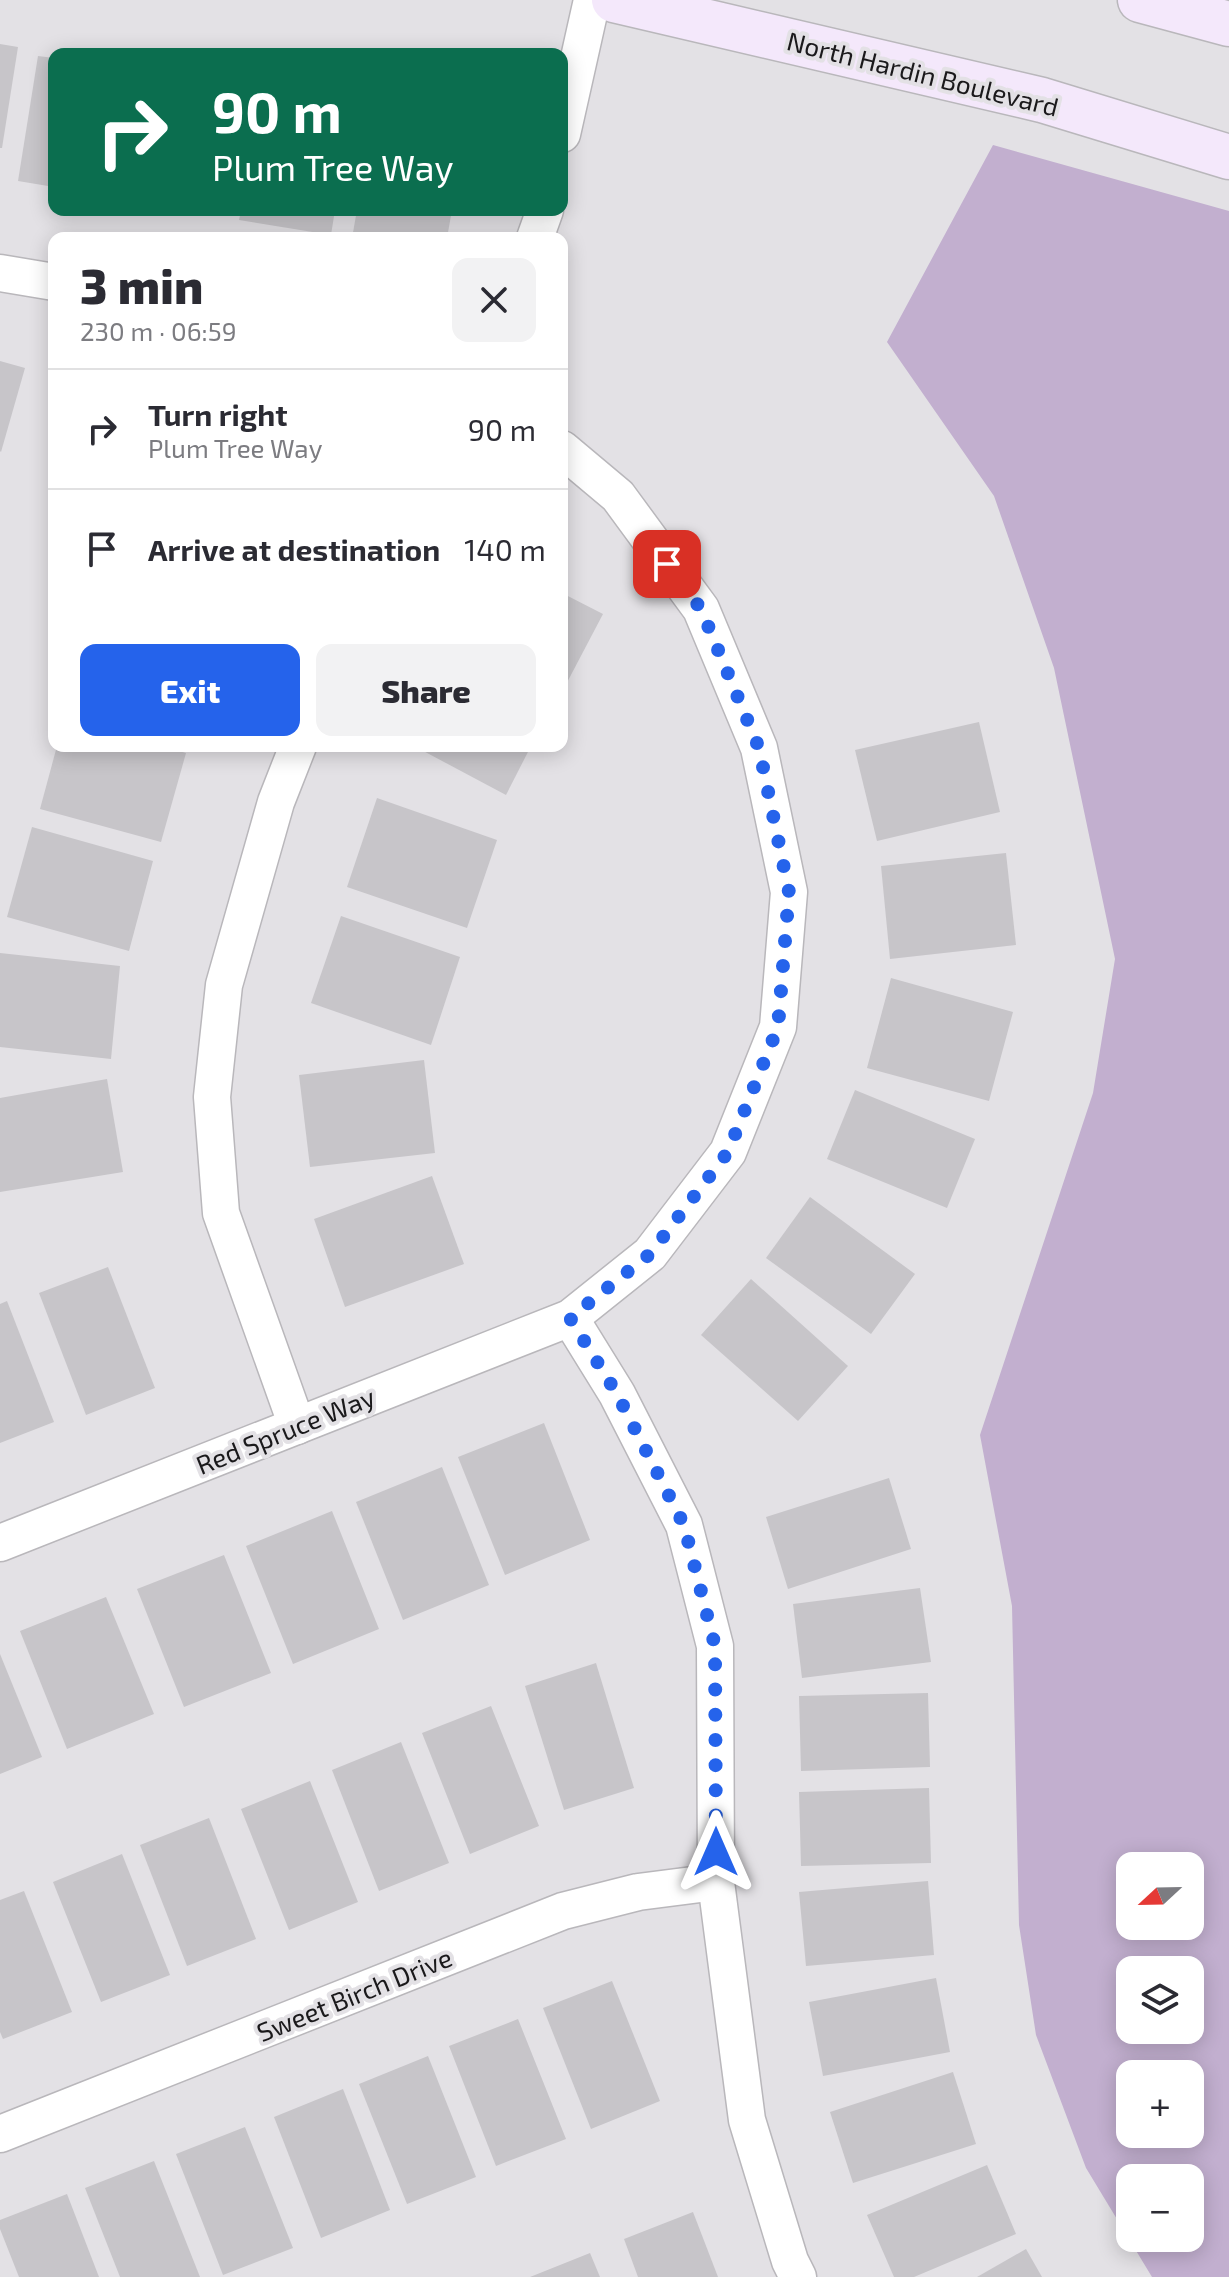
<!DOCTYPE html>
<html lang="en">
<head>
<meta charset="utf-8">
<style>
	:root { --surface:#fff; --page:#f2f2f3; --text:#2b2b33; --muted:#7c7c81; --line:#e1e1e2; --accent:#2563eb }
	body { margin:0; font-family:"Exo 2",sans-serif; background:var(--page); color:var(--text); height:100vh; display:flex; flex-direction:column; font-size:30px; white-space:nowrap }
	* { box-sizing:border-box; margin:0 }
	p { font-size:26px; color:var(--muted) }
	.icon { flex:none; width:44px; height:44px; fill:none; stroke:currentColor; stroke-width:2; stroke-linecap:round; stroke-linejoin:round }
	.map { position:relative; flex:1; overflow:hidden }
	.drawer { position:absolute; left:48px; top:232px; width:520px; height:520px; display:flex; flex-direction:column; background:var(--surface); border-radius:16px; box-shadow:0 4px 20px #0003 }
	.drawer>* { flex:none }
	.guide { position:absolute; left:48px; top:48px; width:520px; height:168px; border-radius:16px; box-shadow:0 4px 20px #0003; background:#0b6e4f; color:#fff; overflow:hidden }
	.needle { width:52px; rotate:248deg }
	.buttons { position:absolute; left:1116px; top:1852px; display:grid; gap:16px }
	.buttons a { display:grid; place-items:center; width:88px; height:88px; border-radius:16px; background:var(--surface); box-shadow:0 4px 20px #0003; font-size:40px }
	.pin { position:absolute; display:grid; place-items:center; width:68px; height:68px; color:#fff; margin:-34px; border-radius:16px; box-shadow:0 4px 12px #0006 }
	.me { position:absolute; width:88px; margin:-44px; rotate:0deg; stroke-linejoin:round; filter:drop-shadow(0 0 6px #0008) }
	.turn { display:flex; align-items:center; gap:28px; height:168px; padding:0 32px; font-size:36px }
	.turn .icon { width:104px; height:104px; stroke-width:2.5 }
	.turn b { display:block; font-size:56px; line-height:68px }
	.round { display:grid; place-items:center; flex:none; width:84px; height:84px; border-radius:16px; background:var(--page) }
	.head { display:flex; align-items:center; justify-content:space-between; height:136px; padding:0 32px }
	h1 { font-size:48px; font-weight:800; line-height:60px }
	.cta { display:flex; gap:16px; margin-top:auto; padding:16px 32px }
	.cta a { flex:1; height:92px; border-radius:16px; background:var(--accent); color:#fff; font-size:32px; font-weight:800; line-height:92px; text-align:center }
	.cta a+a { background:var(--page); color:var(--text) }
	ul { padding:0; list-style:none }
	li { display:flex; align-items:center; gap:24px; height:120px; padding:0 32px; border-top:2px solid var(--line) }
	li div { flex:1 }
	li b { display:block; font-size:30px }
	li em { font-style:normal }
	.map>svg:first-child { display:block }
	.green { fill:#c2afcf; fill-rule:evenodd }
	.building { fill:#c7c5c9 }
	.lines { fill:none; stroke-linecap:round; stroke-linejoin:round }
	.street-casing { stroke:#b9b7bb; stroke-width:39 }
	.secondary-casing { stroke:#b9b7bb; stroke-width:47 }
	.street { stroke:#fff; stroke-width:36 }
	.secondary { stroke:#f4e8fb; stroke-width:44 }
	.route { stroke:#2563eb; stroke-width:14; stroke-dasharray:0 25.2 }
	.labels { text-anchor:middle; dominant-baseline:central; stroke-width:8; stroke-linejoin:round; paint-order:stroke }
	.street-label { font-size:26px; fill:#1a191b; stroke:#e3e1e5 }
</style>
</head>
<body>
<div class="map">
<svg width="1229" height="2277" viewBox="0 0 1229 2277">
	<rect width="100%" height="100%" fill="#e3e1e5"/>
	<!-- green -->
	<path class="green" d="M 993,145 L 1229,211 L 1229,2277 L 1152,2277 L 1086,2168 L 1036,2035 L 1019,1925 L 1012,1606 L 980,1435 L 1093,1093 L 1115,959 L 1054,668 L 994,496 L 887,342 ZM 1130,1866 L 1190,1866 L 1190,1926 L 1130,1926 ZM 1130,1970 L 1190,1970 L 1190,2030 L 1130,2030 ZM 1130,2074 L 1190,2074 L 1190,2134 L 1130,2134 ZM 1130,2178 L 1190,2178 L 1190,2238 L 1130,2238 Z"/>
	<!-- building -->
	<g class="building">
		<path d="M 0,44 L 18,47 L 2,148 L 0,148 Z"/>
		<path d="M 38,56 L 54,58 L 54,187 L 18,181 Z"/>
		<path d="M 241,210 L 335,210 L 331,235 L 239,220 Z"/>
		<path d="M 357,210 L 452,210 L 447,238 L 352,238 Z"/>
		<path d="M 0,361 L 25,368 L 1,452 L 0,451 Z"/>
		<path d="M 562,593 L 603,614 L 562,692 Z"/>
		<path d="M 979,722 L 1000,812 L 877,841 L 855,750 Z"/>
		<path d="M 57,746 L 162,746 L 186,753 L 161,842 L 40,809 Z"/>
		<path d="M 414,746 L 531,746 L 506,795 Z"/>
		<path d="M 377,798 L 497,840 L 467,928 L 347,887 Z"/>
		<path d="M 32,827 L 153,861 L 129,951 L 7,917 Z"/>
		<path d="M 1006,853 L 1016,945 L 890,959 L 881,866 Z"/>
		<path d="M 341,916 L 460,957 L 431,1045 L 311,1003 Z"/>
		<path d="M 0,953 L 120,966 L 111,1059 L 0,1047 Z"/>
		<path d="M 891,978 L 1013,1012 L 989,1101 L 867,1068 Z"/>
		<path d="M 424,1060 L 435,1153 L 310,1167 L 299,1075 Z"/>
		<path d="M 107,1079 L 123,1172 L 0,1192 L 0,1098 Z"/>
		<path d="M 855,1090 L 975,1139 L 947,1208 L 827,1159 Z"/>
		<path d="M 432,1176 L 464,1264 L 345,1307 L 314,1219 Z"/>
		<path d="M 810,1197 L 915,1274 L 871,1334 L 766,1258 Z"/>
		<path d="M 108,1267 L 155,1388 L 86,1415 L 39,1293 Z"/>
		<path d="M 751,1279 L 848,1366 L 798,1421 L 701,1335 Z"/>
		<path d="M 7,1301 L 54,1422 L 0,1443 L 0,1304 Z"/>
		<path d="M 544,1423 L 590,1540 L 505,1575 L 458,1457 Z"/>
		<path d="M 442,1467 L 489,1585 L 403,1620 L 356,1502 Z"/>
		<path d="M 889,1478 L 911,1549 L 788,1589 L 766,1517 Z"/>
		<path d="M 332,1511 L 379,1629 L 293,1664 L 246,1546 Z"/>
		<path d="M 224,1555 L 271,1673 L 184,1707 L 137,1589 Z"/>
		<path d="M 920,1588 L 931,1662 L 802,1678 L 793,1604 Z"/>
		<path d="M 106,1597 L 154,1714 L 67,1749 L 20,1631 Z"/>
		<path d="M 0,1654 L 42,1757 L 0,1774 Z"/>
		<path d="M 596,1663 L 634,1788 L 564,1810 L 525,1686 Z"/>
		<path d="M 928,1693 L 930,1767 L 801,1771 L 799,1696 Z"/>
		<path d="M 491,1706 L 539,1826 L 470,1854 L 422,1733 Z"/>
		<path d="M 401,1742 L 449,1863 L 379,1891 L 332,1770 Z"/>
		<path d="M 310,1781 L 358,1902 L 289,1930 L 241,1809 Z"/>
		<path d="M 929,1788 L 931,1863 L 801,1866 L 799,1792 Z"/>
		<path d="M 209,1818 L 256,1939 L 187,1966 L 140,1845 Z"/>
		<path d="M 122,1854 L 170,1975 L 101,2002 L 53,1882 Z"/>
		<path d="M 928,1881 L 934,1955 L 806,1966 L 799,1892 Z"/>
		<path d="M 24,1891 L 72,2012 L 3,2039 L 0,2032 L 0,1900 Z"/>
		<path d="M 936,1978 L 950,2052 L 823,2076 L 809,2002 Z"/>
		<path d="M 612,1981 L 660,2101 L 591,2129 L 543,2008 Z"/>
		<path d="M 518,2019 L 566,2139 L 496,2166 L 449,2046 Z"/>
		<path d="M 428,2056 L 476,2177 L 407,2204 L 359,2084 Z"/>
		<path d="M 953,2072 L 976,2144 L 853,2183 L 830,2112 Z"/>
		<path d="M 343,2089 L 390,2210 L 321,2238 L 274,2117 Z"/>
		<path d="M 245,2127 L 293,2248 L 223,2275 L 176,2154 Z"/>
		<path d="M 154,2161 L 200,2277 L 120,2277 L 85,2188 Z"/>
		<path d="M 987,2165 L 1016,2234 L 914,2277 L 894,2277 L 867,2215 Z"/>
		<path d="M 67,2194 L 99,2277 L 19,2277 L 0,2229 L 0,2220 Z"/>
		<path d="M 693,2212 L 718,2277 L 638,2277 L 624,2239 Z"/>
		<path d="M 1026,2249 L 1042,2277 L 977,2277 Z"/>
		<path d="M 590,2253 L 600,2277 L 530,2277 Z"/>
	</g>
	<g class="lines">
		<defs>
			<g id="street">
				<path d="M 562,134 L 592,0"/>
				<path d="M 535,238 L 545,210"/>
				<path d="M 0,273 L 54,282"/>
				<path d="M 570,1318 L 617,1394 L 684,1525 L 715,1646 L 716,1882 L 747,2120 L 790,2261 L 798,2277"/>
				<path d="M 297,1426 L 221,1213 L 212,1097 L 224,985 L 276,802 L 298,746"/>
				<path d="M 0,1543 L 570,1318 L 650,1254 L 728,1152 L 778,1027 L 789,892 L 759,748 L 701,609 L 618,496 L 562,449"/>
				<path d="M 0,2134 L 563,1911 L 638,1892 L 716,1882"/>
			</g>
			<g id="secondary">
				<path d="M 614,0 L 1042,100 L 1229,157"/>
				<path d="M 1140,0 L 1229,24"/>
			</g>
		</defs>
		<!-- street casing -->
		<use href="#street" class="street-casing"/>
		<!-- secondary casing -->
		<use href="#secondary" class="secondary-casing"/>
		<!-- street -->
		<use href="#street" class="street"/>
		<!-- secondary -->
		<use href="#secondary" class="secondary"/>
	</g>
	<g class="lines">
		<!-- route -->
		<path class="route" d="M 667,564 L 701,609 L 759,748 L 789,892 L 778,1027 L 728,1152 L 650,1254 L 570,1318 L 617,1394 L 684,1525 L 715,1646 L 716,1852"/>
	</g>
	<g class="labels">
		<!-- street labels -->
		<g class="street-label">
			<text transform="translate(923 73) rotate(14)">North Hardin Boulevard</text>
			<text transform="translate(285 1430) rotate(-22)">Red Spruce Way</text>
			<text transform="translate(354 1994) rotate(-22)">Sweet Birch Drive</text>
		</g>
	</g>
</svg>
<div class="buttons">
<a><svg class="needle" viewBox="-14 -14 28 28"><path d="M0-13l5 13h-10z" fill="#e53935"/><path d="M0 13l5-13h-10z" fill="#7c7c81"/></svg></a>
<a><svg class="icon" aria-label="layers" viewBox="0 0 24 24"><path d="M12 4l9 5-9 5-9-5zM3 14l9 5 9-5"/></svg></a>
<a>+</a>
<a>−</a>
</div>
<div class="pin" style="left:667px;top:564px;background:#d93025"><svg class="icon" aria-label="arrive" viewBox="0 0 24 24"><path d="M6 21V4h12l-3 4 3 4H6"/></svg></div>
<svg class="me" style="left:716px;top:1852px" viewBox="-20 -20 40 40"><path d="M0-17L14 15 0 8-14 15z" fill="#2563eb" stroke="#fff" stroke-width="4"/></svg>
<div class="guide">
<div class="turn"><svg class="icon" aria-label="right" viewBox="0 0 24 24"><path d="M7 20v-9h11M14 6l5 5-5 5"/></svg><div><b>90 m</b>Plum Tree Way</div></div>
</div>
<section class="drawer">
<div class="head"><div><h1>3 min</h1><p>230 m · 06:59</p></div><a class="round"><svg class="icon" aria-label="close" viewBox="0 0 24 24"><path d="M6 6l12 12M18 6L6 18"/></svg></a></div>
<ul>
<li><svg class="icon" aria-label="right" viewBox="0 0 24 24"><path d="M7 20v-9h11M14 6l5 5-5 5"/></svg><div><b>Turn right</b><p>Plum Tree Way</p></div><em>90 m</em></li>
<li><svg class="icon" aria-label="arrive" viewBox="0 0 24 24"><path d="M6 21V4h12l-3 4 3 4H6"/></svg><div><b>Arrive at destination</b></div><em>140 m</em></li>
</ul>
<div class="cta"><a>Exit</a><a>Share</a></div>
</section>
</div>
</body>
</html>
